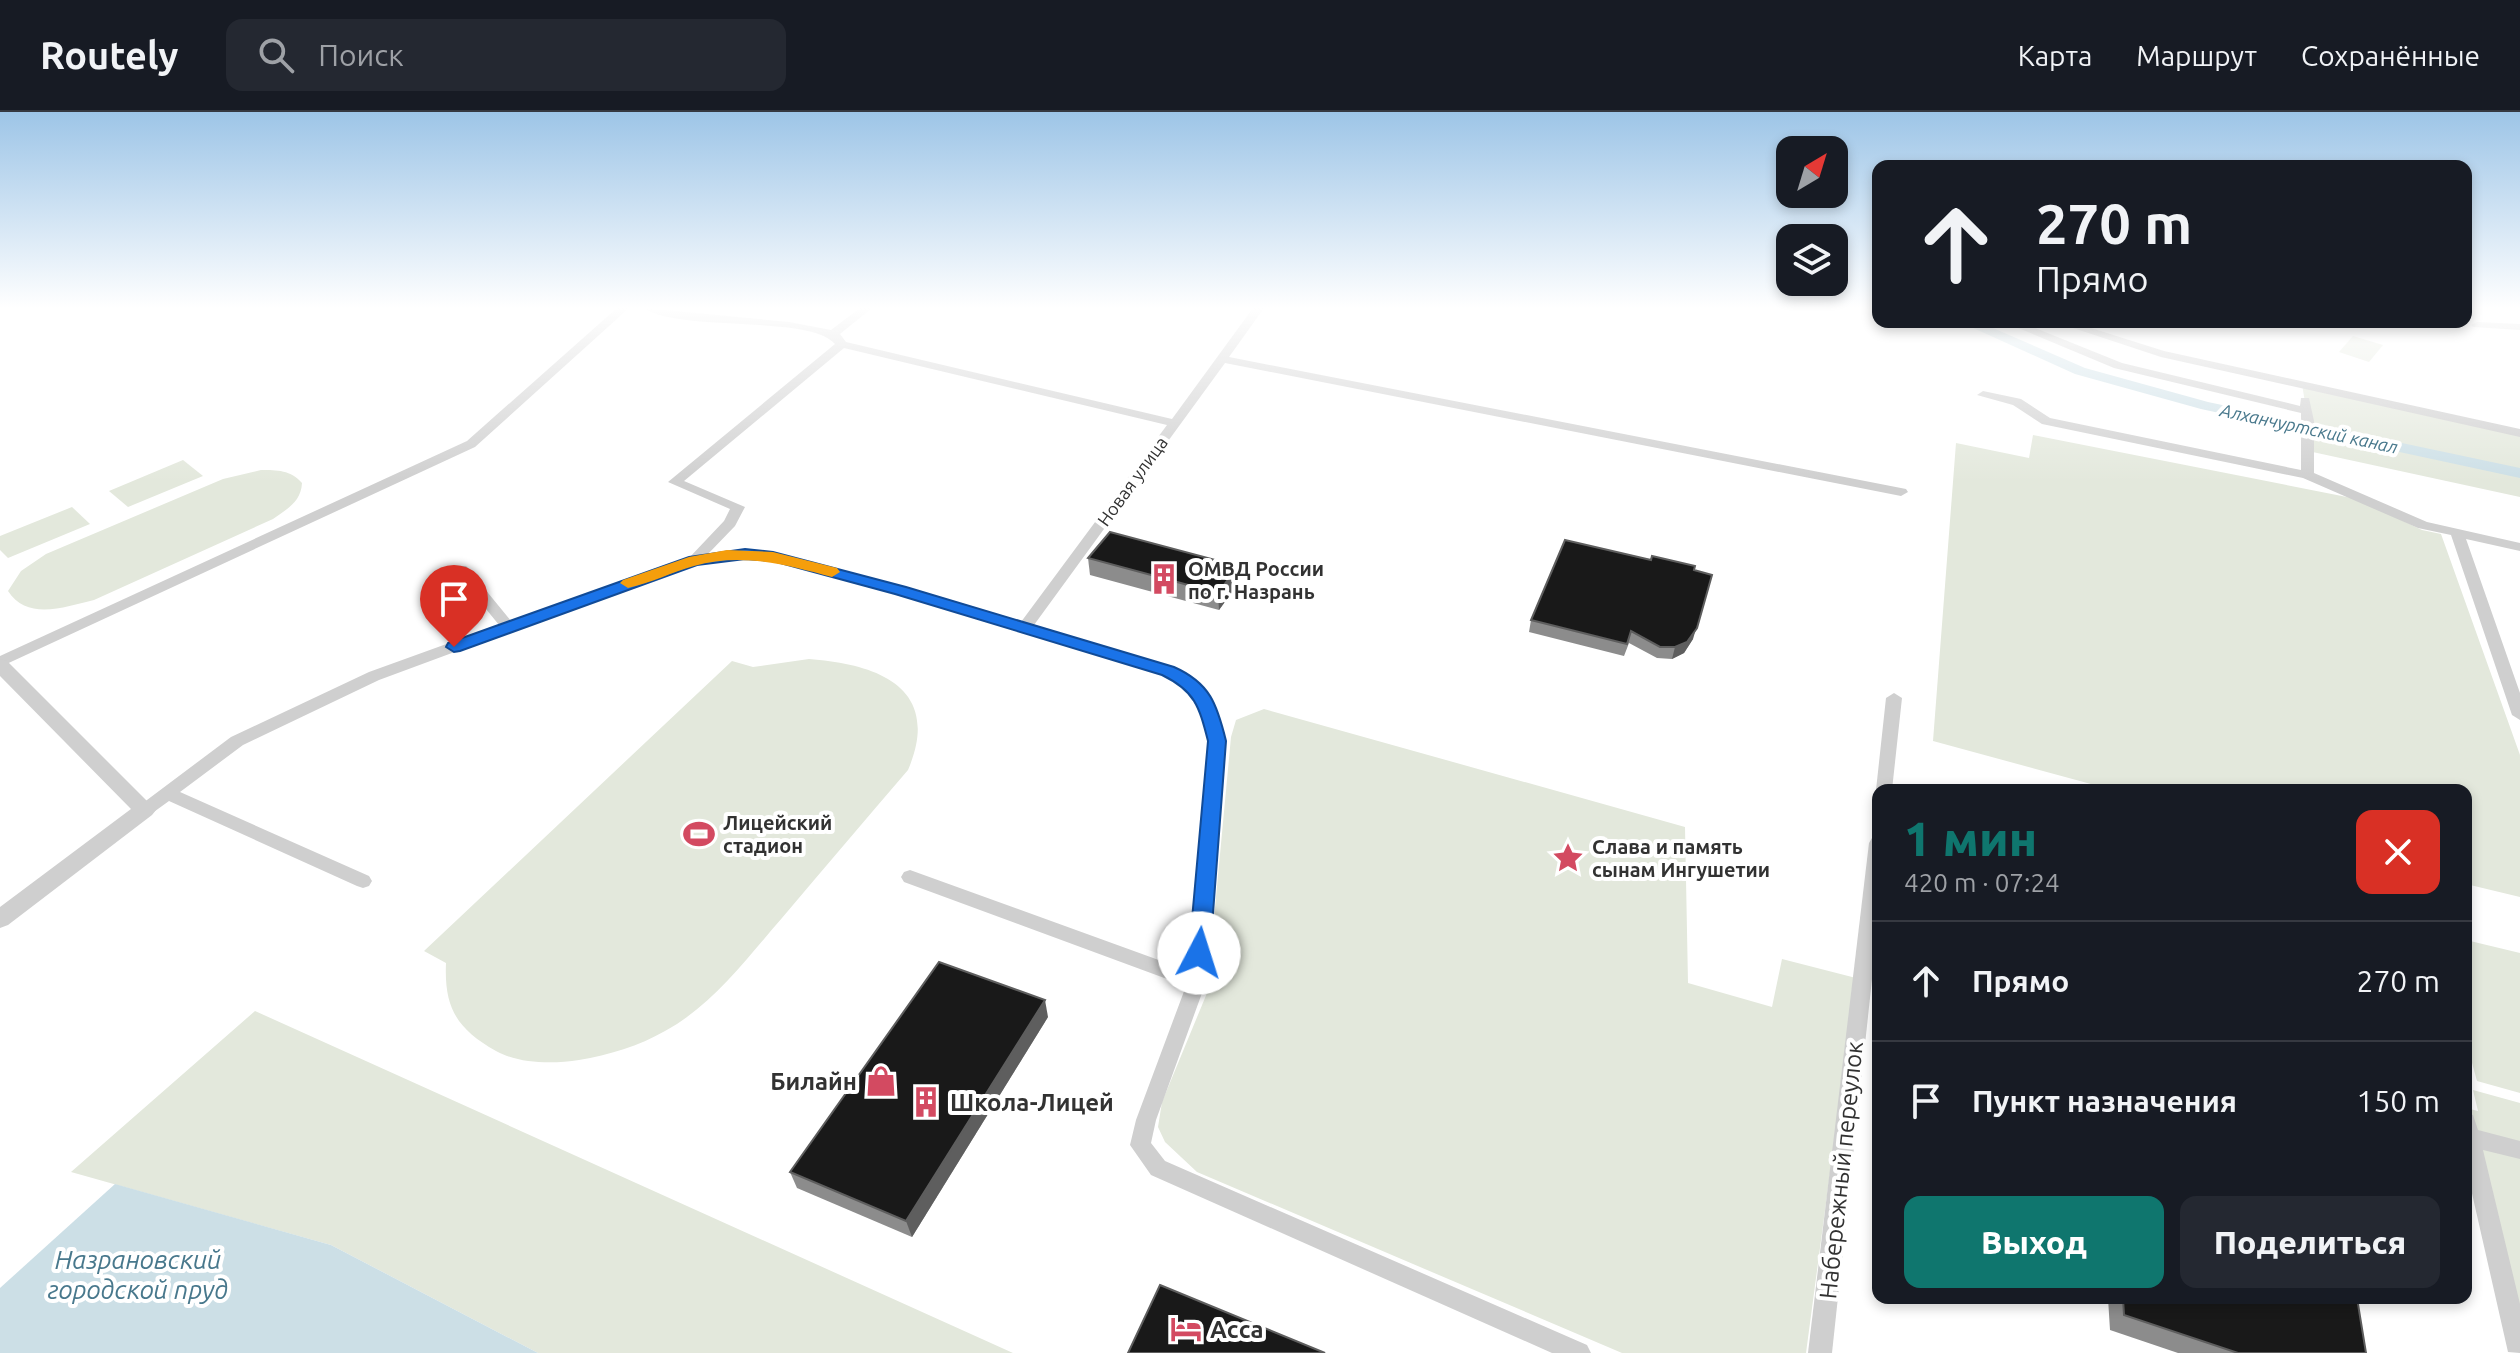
<!DOCTYPE html>
<html lang="ru">
<head>
<meta charset="utf-8">
<style>
	:root { --surface:#171b24; --page:#242831; --text:#f1f3f6; --muted:#9ea1a6; --line:#363941; --accent:#0f766e }
	body { margin:0; font-family:Ubuntu,sans-serif; background:var(--page); color:var(--text); height:100vh; display:flex; flex-direction:column; font-size:30px; white-space:nowrap }
	* { box-sizing:border-box; margin:0 }
	p { font-size:26px; color:var(--muted) }
	.icon { flex:none; width:44px; height:44px; fill:none; stroke:currentColor; stroke-width:2; stroke-linecap:round; stroke-linejoin:round }
	.map { position:relative; flex:1; overflow:hidden }
	.drawer { position:absolute; left:1872px; top:672px; width:600px; height:520px; display:flex; flex-direction:column; background:var(--surface); border-radius:16px; box-shadow:0 4px 12px #0003 }
	.drawer>* { flex:none }
	.hud { position:absolute; left:1872px; top:48px; width:600px; height:168px; border-radius:16px; box-shadow:0 4px 12px #0003; background:#171b24; color:var(--text); overflow:hidden }
	.needle { width:52px; rotate:38deg }
	.tools { position:absolute; left:1776px; top:24px; display:grid; gap:16px }
	.tools a { display:grid; place-items:center; width:72px; height:72px; border-radius:16px; background:var(--surface); box-shadow:0 4px 12px #0003; font-size:40px }
	.pin { position:absolute; display:grid; place-items:center; width:68px; height:68px; color:#fff; margin:-82px -34px; border-radius:50% 50% 50% 0; rotate:-45deg; box-shadow:0 0 8px #0007 }
	.pin .icon { rotate:45deg }
	.me { position:absolute; width:88px; margin:-44px; rotate:5deg; stroke-linejoin:round; filter:drop-shadow(0 0 6px #0008) }
	.turn { display:flex; align-items:center; gap:28px; height:168px; padding:0 32px; font-size:36px }
	.turn .icon { width:104px; height:104px; stroke-width:2.5 }
	.turn b { display:block; font-size:56px; line-height:68px }
	.round { display:grid; place-items:center; flex:none; width:84px; height:84px; border-radius:16px; background:var(--page) }
	.headline { display:flex; align-items:center; justify-content:space-between; height:136px; padding:0 32px }
	h1 { font-size:48px; font-weight:800; line-height:60px; color:var(--accent) }
	.action { display:flex; gap:16px; margin-top:auto; padding:16px 32px }
	.action a { flex:1; height:92px; border-radius:16px; background:var(--accent); color:#fff; font-size:32px; font-weight:800; line-height:92px; text-align:center }
	.action a+a { background:var(--page); color:var(--text) }
	ul { padding:0; list-style:none }
	li { display:flex; align-items:center; gap:24px; height:120px; padding:0 32px; border-top:2px solid var(--line) }
	li div { flex:1 }
	li b { display:block; font-size:30px }
	li em { font-style:normal }
	header { display:flex; align-items:center; gap:48px; box-sizing:border-box; height:112px; padding:0 40px; background:var(--surface); border-bottom:2px solid var(--line) }
	header strong { font-size:38px }
	nav { display:flex; gap:44px; margin-inline-start:auto; font-size:28px }
	.search { width:560px; height:72px; background:var(--page); display:flex; align-items:center; gap:20px; box-sizing:border-box; padding:0 28px; border-radius:16px; color:var(--muted); font-size:30px }
	.map>svg:first-child { display:block }
	.green { fill:#e3e8dc }
	.water { fill:#ccdfe6 }
	.lines { fill:none; stroke-linecap:round; stroke-linejoin:round }
	.canal { fill:#ccdfe6; fill-rule:evenodd }
	.minor { fill:#cfcfcf; fill-rule:evenodd }
	.tertiary { fill:#cfcfcf; fill-rule:evenodd }
	.wall { fill:#8c8c8c }
	.shaded-wall { fill:#5e5e5e }
	.building { fill:#191919; stroke:#5e5e5e; stroke-width:2 }
	.route { fill:#1a73e8; stroke:#114b97; stroke-width:2 }
	.slow { fill:#f59e0b }
	.labels { text-anchor:middle; dominant-baseline:central; stroke-width:8; stroke-linejoin:round; paint-order:stroke }
	.far-water-label { font-size:18px; font-style:italic; fill:#48788c; stroke:#fff }
	.far-street-label { font-size:18px; fill:#323232; stroke:#fff }
	.poi-label { font-size:20px; font-weight:bold; fill:#323232; stroke:#fff; text-anchor:start }
	.near-poi-label { font-size:24px; font-weight:bold; fill:#323232; stroke:#fff; text-anchor:start }
	.near-street-label { font-size:24px; fill:#323232; stroke:#fff }
	.near-water-label { font-size:26px; font-style:italic; fill:#48788c; stroke:#fff }
</style>
</head>
<body>
<header>
<strong>Routely</strong>
<div class="search"><svg class="icon" aria-label="search" viewBox="0 0 24 24"><circle cx="10" cy="10" r="6"/><path d="M15 15l6 6"/></svg>Поиск</div>
<nav><a>Карта</a><a>Маршрут</a><a>Сохранённые</a></nav>
</header>
<div class="map">
<svg width="2520" height="1241" viewBox="0 0 2520 1241">
	<rect width="100%" height="100%" fill="#fff"/>
	<!-- green -->
	<g class="green">
		<path d="M 2353,224 L 2383,233 L 2369,250 L 2339,240 Z"/>
		<path d="M 2302,272 L 2520,321 L 2520,385 L 2308,339 L 2308,309 Z"/>
		<path d="M 2033,323 L 2357,387 L 2422,418 L 2441,422 L 2520,643 L 2520,785 L 2466,772 L 2466,678 L 2113,678 L 1933,629 L 1956,331 L 2029,346 Z"/>
		<path d="M 183,348 L 203,364 L 128,395 L 109,379 Z"/>
		<path d="M 261,358 C 277,358 291,358 302,371 C 301,390 287,397 273,407 L 94,488 C 65,495 27,509 8,479 L 21,459 L 46,442 L 223,367 Z"/>
		<path d="M 72,395 L 90,412 L 8,446 L 0,438 L 0,424 Z"/>
		<path d="M 809,547 C 878,552 943,576 908,658 C 866,707 824,756 782,806 C 747,846 713,893 665,919 C 639,934 609,943 579,948 C 553,952 520,952 496,939 C 457,917 444,896 446,851 L 424,839 L 732,549 L 753,555 Z"/>
		<path d="M 1264,597 L 1685,715 L 1688,871 L 1772,895 L 1782,847 L 1856,866 L 1806,1241 L 1622,1241 L 1197,1060 L 1165,1030 L 1158,1015 L 1162,990 L 1207,881 L 1231,625 L 1236,608 Z"/>
		<path d="M 2466,828 L 2520,841 L 2520,981 L 2477,969 L 2466,929 Z"/>
		<path d="M 255,899 L 1013,1241 L 538,1241 L 331,1133 L 71,1060 Z"/>
		<path d="M 2473,978 L 2520,991 L 2520,1240 L 2466,1010 L 2466,996 L 2478,999 Z"/>
	</g>
	<!-- water -->
	<path class="water" d="M 115,1072 L 331,1133 L 538,1241 L 0,1241 L 0,1176 Z"/>
	<g class="lines">
		<!-- canal -->
		<path class="canal" d="M 1960,210 L 1979,210 L 2085,256 L 2208,290 L 2520,356 L 2520,366 L 2201,297 L 2075,262 Z"/>
		<!-- minor -->
		<g class="minor">
			<path d="M 617,196 L 629,196 L 475,335 L 0,555 L 0,544 L 467,329 Z"/>
			<path d="M 643,196 L 789,210 L 831,218 L 860,196 L 872,196 L 840,222 L 846,230 L 1172,307 L 1253,196 L 1264,196 L 1229,245 L 1906,377 L 1908,380 L 1901,384 L 1225,251 L 1034,513 L 1173,555 L 1195,568 L 1208,583 L 1218,605 L 1225,629 L 1206,870 L 1156,1008 L 1151,1031 L 1165,1049 L 1587,1233 L 1591,1241 L 1552,1241 L 1151,1063 L 1130,1033 L 1136,1008 L 1186,874 L 904,770 L 901,765 L 904,760 L 910,758 L 1189,859 L 1209,629 L 1195,588 L 1184,575 L 1163,563 L 922,489 L 773,449 L 727,447 L 679,457 L 379,568 L 243,633 L 180,680 L 369,764 L 372,769 L 369,774 L 363,776 L 357,774 L 169,689 L 151,702 L 139,702 L 137,698 L 139,694 L 231,625 L 369,560 L 499,513 L 456,460 L 454,457 L 456,454 L 466,454 L 511,509 L 670,451 L 688,447 L 724,409 L 730,397 L 668,370 L 835,232 C 809,202 682,221 643,196 ZM 844,236 L 1167,313 L 1021,510 C 968,494 915,478 862,464 C 811,451 760,432 707,443 L 735,414 L 745,395 L 684,369 Z"/>
			<path d="M 2004,210 L 2020,210 L 2122,251 L 2300,294 L 2301,286 L 2309,286 L 2314,309 L 2314,361 L 2427,410 L 2520,431 L 2520,439 L 2466,427 L 2520,581 L 2520,608 L 2512,603 L 2451,423 L 2418,416 L 2303,366 L 2042,312 L 2013,293 L 1977,283 L 1983,279 L 2021,287 L 2050,306 L 2301,358 L 2301,301 L 2114,256 Z"/>
			<path d="M 2055,210 L 2072,210 L 2164,239 L 2520,317 L 2520,325 L 2161,245 Z"/>
			<path d="M 2477,210 L 2520,212 L 2520,218 L 2473,215 L 2471,213 Z"/>
			<path d="M 1894,581 L 1902,586 L 1892,678 L 1878,678 L 1878,682 L 1876,678 L 1886,586 Z"/>
			<path d="M 1878,725 L 1878,811 L 1832,1241 L 1808,1241 L 1869,731 L 1872,726 Z"/>
			<path d="M 2466,1001 L 2473,1003 L 2478,1018 L 2520,1029 L 2520,1047 L 2483,1038 L 2520,1192 L 2520,1241 L 2508,1240 L 2466,1055 Z"/>
		</g>
		<!-- tertiary -->
		<path class="tertiary" d="M 0,547 L 7,549 L 156,698 L 152,703 L 8,813 L 0,816 L 0,795 L 131,697 L 0,564 Z"/>
	</g>
	<!-- wall -->
	<g class="wall">
		<path d="M 1088,446 L 1238,454 L 1238,472 L 1219,498 L 1090,463 Z"/>
		<path d="M 1651,448 L 1694,458 L 1693,527 L 1684,541 L 1672,547 L 1657,546 L 1629,531 L 1624,544 L 1529,520 L 1531,508 Z"/>
		<path d="M 1048,905 L 912,1125 L 797,1076 L 790,1060 Z"/>
		<path d="M 2108,1186 L 2357,1186 L 2366,1241 L 2178,1241 L 2110,1218 Z"/>
	</g>
	<!-- shaded-wall -->
	<g class="shaded-wall">
		<path d="M 1238,454 L 1238,472 L 1219,498 L 1218,481 Z"/>
		<path d="M 1712,463 L 1693,527 L 1684,541 L 1672,547 L 1675,535 Z"/>
		<path d="M 1045,888 L 1048,905 L 912,1125 L 906,1109 Z"/>
	</g>
	<!-- building -->
	<g class="building">
		<path d="M 1110,420 L 1238,454 L 1218,481 L 1088,446 Z"/>
		<path d="M 1565,428 L 1651,448 L 1652,444 L 1695,454 L 1694,458 L 1712,463 L 1697,516 L 1687,530 L 1675,535 L 1660,535 L 1631,519 L 1627,532 L 1531,508 Z"/>
		<path d="M 939,850 L 1045,888 L 906,1109 L 790,1060 Z"/>
		<path d="M 1160,1173 L 1325,1241 L 1128,1241 Z"/>
		<path d="M 2123,1186 L 2357,1186 L 2366,1241 L 2238,1241 L 2124,1203 Z"/>
	</g>
	<!-- sky -->
	<linearGradient id="sky" x2="0" y2="1"><stop stop-color="#9dc5e7"/><stop offset="0.53" stop-color="#fff"/><stop offset="1" stop-color="#fff" stop-opacity="0"/></linearGradient>
	<rect width="2520" height="370" fill="url(#sky)"/>
	<!-- route -->
	<path class="route" d="M 745,437 L 773,440 L 906,475 L 1174,555 C 1210,571 1217,592 1226,629 L 1210,841 L 1207,847 L 1199,849 L 1192,847 L 1189,841 L 1208,629 C 1199,594 1195,579 1162,563 L 895,482 L 773,449 L 745,447 L 697,453 L 460,539 L 454,540 L 446,535 L 448,531 L 689,445 Z"/>
	<!-- slow -->
	<path class="slow" d="M 727,438 L 773,440 L 837,456 L 840,460 L 832,465 C 787,453 741,440 694,454 C 672,460 651,471 628,476 L 620,471 L 623,468 L 689,445 Z"/>
	<!-- icons -->
	<defs>
		<symbol id="building-bare" viewBox="-9 -9 18 18"><path d="M-4-6H4V6H1V3H-1V6H-4ZM-2.5-4.3h1.7v1.8h-1.7ZM.8-4.3h1.7v1.8H.8ZM-2.5-1h1.7V.8h-1.7ZM.8-1h1.7V.8H.8Z" fill="#d34a61" stroke="#fff" stroke-width="2.5" paint-order="stroke"/></symbol>
		<symbol id="stadium-bare" viewBox="-9 -9 18 18"><path d="M0-5a6.5 5 0 1 0 0 10a6.5 5 0 1 0 0-10ZM-3.5-1.8h7v3.6h-7Z" fill="#d34a61" stroke="#fff" stroke-width="2.5" paint-order="stroke"/></symbol>
		<symbol id="sight-bare" viewBox="-9 -9 18 18"><path d="M0-6L1.8-2.2L6-1.7L2.9 1.2L3.7 5.4L0 3.3L-3.7 5.4L-2.9 1.2L-6-1.7L-1.8-2.2Z" fill="#d34a61" stroke="#fff" stroke-width="2.5" paint-order="stroke"/></symbol>
		<symbol id="shop-bare" viewBox="-9 -9 18 18"><path d="M-5-2.5h2.3a2.7 3.5 0 0 1 5.4 0H5L5.5 6h-11ZM-1.5-2.5h3a1.5 2.3 0 0 0-3 0Z" fill="#d34a61" stroke="#fff" stroke-width="2.5" paint-order="stroke"/></symbol>
		<symbol id="hotel-bare" viewBox="-9 -9 18 18"><path d="M-6-4.5h1.5V1H6V5H4.5V3h-9V5H-6ZM-4 0a1.8 1.8 0 1 1 3.6 0ZM.5 0V-2.5h3Q6-2.5 6 0Z" fill="#d34a61" stroke="#fff" stroke-width="2.5" paint-order="stroke"/></symbol>
	</defs>
	<g fill-rule="evenodd">
		<use href="#building-bare" x="1142" y="445" width="44" height="44"/>
		<use href="#stadium-bare" x="677" y="700" width="44" height="44"/>
		<use href="#sight-bare" x="1546" y="724" width="44" height="44"/>
		<use href="#shop-bare" x="859" y="947" width="44" height="44"/>
		<use href="#building-bare" x="904" y="968" width="44" height="44"/>
		<use href="#hotel-bare" x="1164" y="1195" width="44" height="44"/>
	</g>
	<g class="labels">
		<!-- far-water labels -->
		<g class="far-water-label">
			<text transform="translate(2309 316) rotate(12)">Алханчуртский канал</text>
		</g>
		<!-- far-street labels -->
		<g class="far-street-label">
			<text transform="translate(1132 369) rotate(-54)">Новая улица</text>
		</g>
		<!-- poi labels -->
		<g class="poi-label">
			<text x="1188" y="456">ОМВД России<tspan x="1188" dy="23">по г. Назрань</tspan></text>
			<text x="723" y="710">Лицейский<tspan x="723" dy="23">стадион</tspan></text>
			<text x="1592" y="734">Слава и память<tspan x="1592" dy="23">сынам Ингушетии</tspan></text>
		</g>
		<!-- near-poi labels -->
		<g class="near-poi-label">
			<text x="857" y="969" text-anchor="end">Билайн</text>
			<text x="950" y="990">Школа-Лицей</text>
			<text x="1210" y="1217">Асса</text>
		</g>
		<!-- near-street labels -->
		<g class="near-street-label">
			<text transform="translate(1841 1058) rotate(-84)">Набережный переулок</text>
		</g>
		<!-- near-water labels -->
		<g class="near-water-label">
			<text x="138" y="1147">Назрановский<tspan x="138" dy="30">городской пруд</tspan></text>
		</g>
	</g>
</svg>
<div class="tools">
<a><svg class="needle" viewBox="-14 -14 28 28"><path d="M0-13l5 13h-10z" fill="#e53935"/><path d="M0 13l5-13h-10z" fill="#9ea1a6"/></svg></a>
<a><svg class="icon" aria-label="layers" viewBox="0 0 24 24"><path d="M12 4l9 5-9 5-9-5zM3 14l9 5 9-5"/></svg></a>
</div>
<div class="pin" style="left:454px;top:535px;background:#d93025"><svg class="icon" aria-label="arrive" viewBox="0 0 24 24"><path d="M6 21V4h12l-3 4 3 4H6"/></svg></div>
<svg class="me" style="left:1199px;top:841px" viewBox="-20 -20 40 40"><circle r="19" fill="#fff"/><path d="M0-13L10 11 0 6-10 11z" fill="#1a73e8"/></svg>
<div class="hud">
<div class="turn"><svg class="icon" aria-label="ahead" viewBox="0 0 24 24"><path d="M12 20V5M6 11l6-6 6 6"/></svg><div><b>270 m</b>Прямо</div></div>
</div>
<section class="drawer">
<div class="headline"><div><h1>1 мин</h1><p>420 m · 07:24</p></div><a class="round" style="background:#d93025;color:#fff"><svg class="icon" aria-label="close" viewBox="0 0 24 24"><path d="M6 6l12 12M18 6L6 18"/></svg></a></div>
<ul>
<li><svg class="icon" aria-label="ahead" viewBox="0 0 24 24"><path d="M12 20V5M6 11l6-6 6 6"/></svg><div><b>Прямо</b></div><em>270 m</em></li>
<li><svg class="icon" aria-label="arrive" viewBox="0 0 24 24"><path d="M6 21V4h12l-3 4 3 4H6"/></svg><div><b>Пункт назначения</b></div><em>150 m</em></li>
</ul>
<div class="action"><a>Выход</a><a>Поделиться</a></div>
</section>
</div>
</body>
</html>
